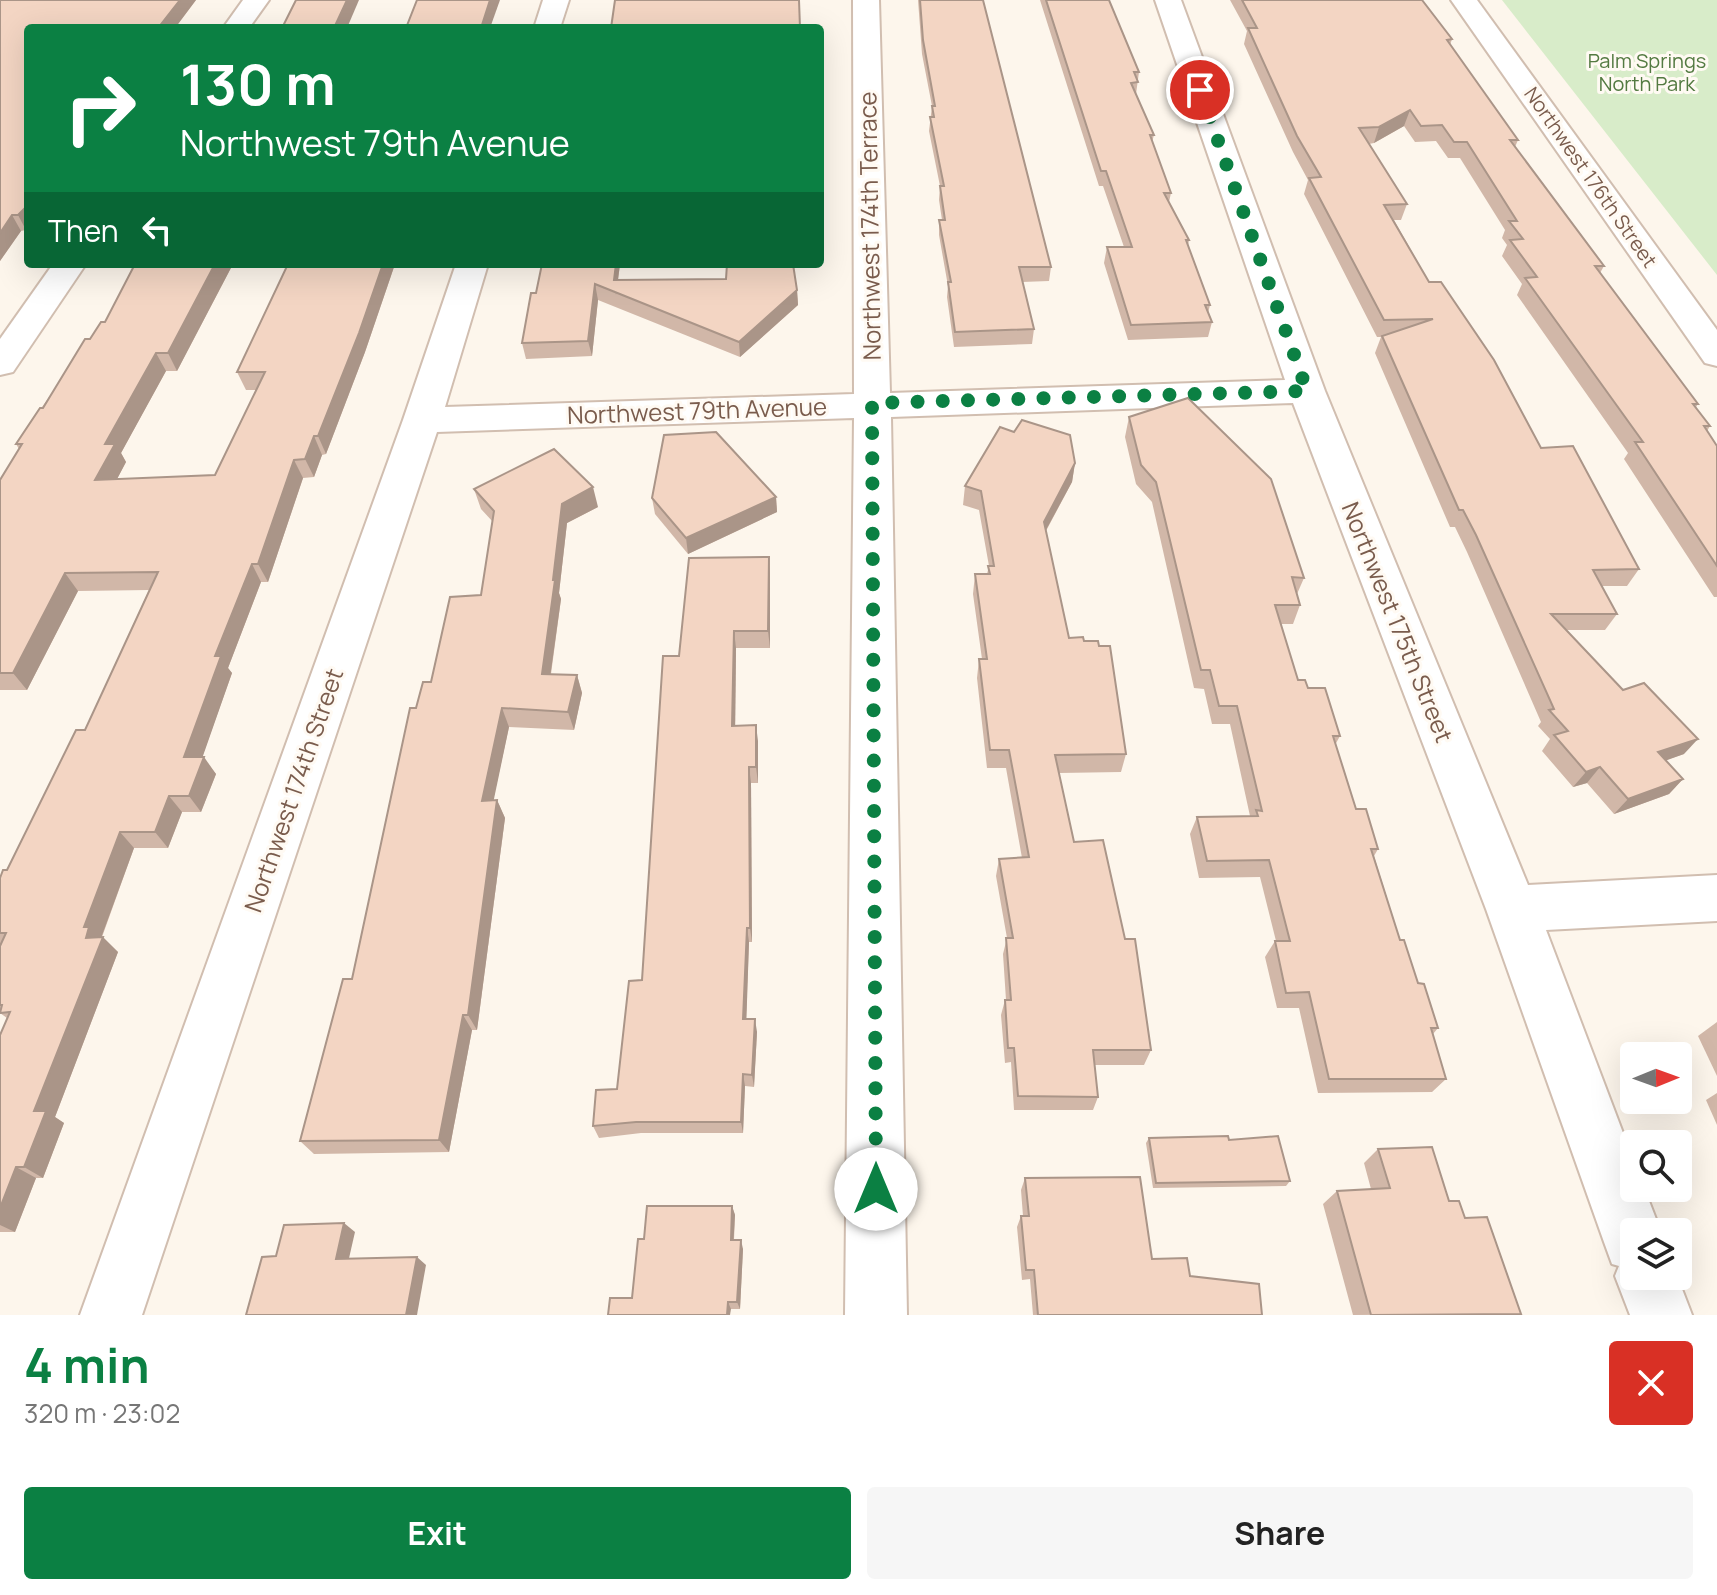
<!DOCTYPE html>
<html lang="en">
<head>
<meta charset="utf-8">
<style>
	:root { --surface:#fff; --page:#f6f6f6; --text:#222; --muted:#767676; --accent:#0b8043 }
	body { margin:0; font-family:Manrope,sans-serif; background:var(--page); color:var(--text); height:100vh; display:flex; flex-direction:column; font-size:30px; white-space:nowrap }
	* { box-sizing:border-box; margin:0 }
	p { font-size:26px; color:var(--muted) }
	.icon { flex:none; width:44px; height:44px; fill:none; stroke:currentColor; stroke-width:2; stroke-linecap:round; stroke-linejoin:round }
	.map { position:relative; height:1315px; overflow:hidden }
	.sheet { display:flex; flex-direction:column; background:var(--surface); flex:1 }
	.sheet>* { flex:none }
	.guide { position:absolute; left:24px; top:24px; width:800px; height:244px; border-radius:8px; box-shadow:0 8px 32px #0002; background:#0b8043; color:#fff; overflow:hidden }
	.needle { width:52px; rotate:89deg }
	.controls { position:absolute; left:1620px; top:1042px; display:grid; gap:16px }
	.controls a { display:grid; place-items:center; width:72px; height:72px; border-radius:8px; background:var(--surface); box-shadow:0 8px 32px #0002; font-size:40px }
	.pin { position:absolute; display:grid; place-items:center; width:68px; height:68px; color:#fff; margin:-34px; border:4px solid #fff; border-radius:50%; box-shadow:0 2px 8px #0007 }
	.me { position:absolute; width:88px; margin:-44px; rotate:0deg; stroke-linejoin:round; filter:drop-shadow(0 0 6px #0008) }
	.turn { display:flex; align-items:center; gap:28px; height:168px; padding:0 24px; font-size:36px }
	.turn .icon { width:104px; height:104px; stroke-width:2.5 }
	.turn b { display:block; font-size:56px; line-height:68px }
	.then { display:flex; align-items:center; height:76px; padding:0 24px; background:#0003; gap:16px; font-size:30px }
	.round { display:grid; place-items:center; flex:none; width:84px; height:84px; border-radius:8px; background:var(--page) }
	.summary { display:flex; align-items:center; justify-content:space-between; height:136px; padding:0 24px }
	h1 { font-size:48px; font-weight:700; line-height:60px; color:var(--accent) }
	.cta { display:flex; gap:16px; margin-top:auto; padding:16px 24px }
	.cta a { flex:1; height:92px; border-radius:8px; background:var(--accent); color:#fff; font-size:32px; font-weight:700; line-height:92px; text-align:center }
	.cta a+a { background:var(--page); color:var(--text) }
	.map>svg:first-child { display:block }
	.green { fill:#d8ecc9 }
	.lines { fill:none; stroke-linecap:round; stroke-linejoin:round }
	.minor-casing { stroke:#d1beb0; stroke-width:4 }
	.minor { fill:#fff; fill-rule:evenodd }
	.wall { fill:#d1b7a8 }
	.shaded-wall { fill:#aa9588 }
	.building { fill:#f3d5c3; stroke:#aa9588; stroke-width:2 }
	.route { stroke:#0b8043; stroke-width:14; stroke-dasharray:0 25.2 }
	.labels { text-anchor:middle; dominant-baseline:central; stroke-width:6; stroke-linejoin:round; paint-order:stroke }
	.far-park-label { font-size:20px; fill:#537a41; stroke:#fffaf3 }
	.far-street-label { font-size:20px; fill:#7a5c4d; stroke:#fffaf3 }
	.street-label { font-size:24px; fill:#7a5c4d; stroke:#fffaf3 }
</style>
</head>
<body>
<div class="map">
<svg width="1717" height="1315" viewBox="0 0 1717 1315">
	<rect width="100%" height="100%" fill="#fdf6ec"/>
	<!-- green -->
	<path class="green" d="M 1502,0 L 1717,0 L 1717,275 Z"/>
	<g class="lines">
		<defs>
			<g id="minor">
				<path d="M 243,0 L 269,0 L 249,28 L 223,28 Z"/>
				<path d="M 543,0 L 569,0 L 560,28 L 534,28 Z"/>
				<path d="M 853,0 L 879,0 L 890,393 L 1285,380 L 1155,0 L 1181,0 L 1325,391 L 1528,885 L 1717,875 L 1717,921 L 1546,930 L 1634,1162 L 1634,1188 L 1644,1188 L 1661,1232 L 1634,1232 L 1634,1276 L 1677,1276 L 1692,1315 L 1630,1315 L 1615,1276 L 1619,1266 L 1612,1264 L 1604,1242 L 1486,909 L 1293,403 L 891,417 L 907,1315 L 845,1315 L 854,418 L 437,432 L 142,1315 L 80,1315 L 403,420 L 456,264 L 488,264 L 445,407 L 854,394 Z"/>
				<path d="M 1451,0 L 1477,0 L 1717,330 L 1717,366 L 1705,363 Z"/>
				<path d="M 53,264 L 86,264 L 13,372 L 0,375 L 0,339 Z"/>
			</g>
		</defs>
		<!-- minor casing -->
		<use href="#minor" class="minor-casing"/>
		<!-- minor -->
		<use href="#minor" class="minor"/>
	</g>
	<!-- wall -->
	<g class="wall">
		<path d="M 0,0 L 196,0 L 175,28 L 28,28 L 28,229 L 26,230 L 21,231 L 0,261 Z"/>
		<path d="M 918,0 L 983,0 L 1051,267 L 1049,281 L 1022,282 L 1034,329 L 1032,344 L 954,347 L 947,297 L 948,286 L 939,235 L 939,220 L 942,220 L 939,200 L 940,186 L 929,131 L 932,106 L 922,54 Z"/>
		<path d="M 1040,0 L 1109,0 L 1139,72 L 1136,94 L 1154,135 L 1152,142 L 1171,193 L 1169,202 L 1189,240 L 1188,246 L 1210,305 L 1208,313 L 1212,322 L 1208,337 L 1128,340 L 1104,263 L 1107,247 L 1124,247 L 1103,186 L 1099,186 Z"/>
		<path d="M 1230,0 L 1422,0 L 1452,39 L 1450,45 L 1518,140 L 1515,147 L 1604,266 L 1600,273 L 1698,404 L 1696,407 L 1710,426 L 1707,431 L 1717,446 L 1717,597 L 1714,597 L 1624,459 L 1628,453 L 1517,295 L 1522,284 L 1502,256 L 1507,245 L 1502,238 L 1505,230 L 1460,158 L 1448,158 L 1436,141 L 1415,142 L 1404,126 L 1374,143 L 1369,144 L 1407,204 L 1401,220 L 1394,220 L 1429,282 L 1541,448 L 1639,569 L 1627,586 L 1601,586 L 1617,614 L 1605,630 L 1566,630 L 1684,754 L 1666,760 L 1683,779 L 1669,794 L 1614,814 L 1587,783 L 1573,787 L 1542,751 L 1550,739 L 1538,726 L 1541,722 L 1467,552 L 1455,527 L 1450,527 L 1375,353 L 1381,337 L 1377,337 L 1304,194 L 1308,180 L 1293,152 L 1244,44 L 1247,31 Z"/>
		<path d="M 135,264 L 233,264 L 177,371 L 166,371 L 121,453 L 126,462 L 117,479 L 215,475 L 256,390 L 246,390 L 237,372 L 288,264 L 395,264 L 365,352 L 326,454 L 322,455 L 314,477 L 303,478 L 268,582 L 261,582 L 228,668 L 232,673 L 202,757 L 216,774 L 201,812 L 182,812 L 168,848 L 134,848 L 102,937 L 118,952 L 55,1117 L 64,1123 L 43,1178 L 36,1178 L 15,1232 L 0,1232 L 0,1035 L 7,1018 L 0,1013 L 0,878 L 7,870 L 85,730 L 149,590 L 78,591 L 27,690 L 0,690 L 0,480 L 19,449 L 16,444 L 90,339 L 105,322 Z"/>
		<path d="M 542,264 L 620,264 L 618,280 L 797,290 L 798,305 L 740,357 L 598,300 L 592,356 L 526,359 L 522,343 L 536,293 Z"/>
		<path d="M 1129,417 L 1304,578 L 1297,594 L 1300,605 L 1293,624 L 1281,624 L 1298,680 L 1308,688 L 1340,736 L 1335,745 L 1356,809 L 1378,849 L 1374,856 L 1400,940 L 1438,1028 L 1433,1034 L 1446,1079 L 1432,1092 L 1318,1093 L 1299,1008 L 1277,1008 L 1265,957 L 1275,941 L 1276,941 L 1260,877 L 1199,878 L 1190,834 L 1197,817 L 1250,816 L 1230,724 L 1212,724 L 1204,689 L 1194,688 L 1152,502 L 1136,484 L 1125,437 Z"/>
		<path d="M 1075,463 L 1072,482 L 1046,531 L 1069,638 L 1126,754 L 1121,772 L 1059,773 L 1074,842 L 1125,939 L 1151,1050 L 1144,1065 L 1095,1065 L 1098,1097 L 1093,1110 L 1014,1110 L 1011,1062 L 1005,1063 L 1001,1015 L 1005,1000 L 1006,1000 L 1003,954 L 1007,938 L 996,876 L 999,859 L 1022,858 L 1006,768 L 987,768 L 977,678 L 979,659 L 982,659 L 973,594 L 975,574 L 987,574 L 989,566 L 979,510 L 963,505 L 965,486 Z"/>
		<path d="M 474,489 L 598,507 L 567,523 L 559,593 L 561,599 L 551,674 L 577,675 L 582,693 L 574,730 L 509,727 L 493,800 L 497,800 L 505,818 L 477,1030 L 472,1030 L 449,1152 L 314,1154 L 300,1141 L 352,979 L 416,708 L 481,595 L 493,522 L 481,509 Z"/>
		<path d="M 776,497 L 777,512 L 688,554 L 655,514 L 652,498 Z"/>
		<path d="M 769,557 L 770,574 L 770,648 L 736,648 L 735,726 L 758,741 L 758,783 L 751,783 L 752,942 L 749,942 L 746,1019 L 757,1032 L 754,1087 L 745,1086 L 743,1133 L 641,1133 L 599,1138 L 593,1126 L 617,1089 L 642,980 L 679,656 Z"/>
		<path d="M 1717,1022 L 1717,1076 L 1698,1036 Z"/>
		<path d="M 1717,1093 L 1717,1125 L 1706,1100 Z"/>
		<path d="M 1149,1138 L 1229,1140 L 1290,1181 L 1286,1186 L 1153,1188 L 1146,1143 Z"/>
		<path d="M 1378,1149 L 1449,1201 L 1465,1218 L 1521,1314 L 1353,1315 L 1323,1204 L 1337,1191 L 1371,1189 L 1364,1163 Z"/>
		<path d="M 1025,1178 L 1152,1259 L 1190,1276 L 1262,1315 L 1033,1315 L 1030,1279 L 1022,1280 L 1017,1227 L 1021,1216 L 1023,1216 L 1021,1190 Z"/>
		<path d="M 732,1206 L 735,1215 L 734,1240 L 743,1249 L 740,1309 L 731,1309 L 632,1298 L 644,1239 Z"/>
	</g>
	<!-- shaded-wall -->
	<g class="shaded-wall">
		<path d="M 180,0 L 196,0 L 175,28 L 158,28 Z"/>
		<path d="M 347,0 L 359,0 L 347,28 L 334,28 Z"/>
		<path d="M 490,0 L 500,0 L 490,28 L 481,28 Z"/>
		<path d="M 1410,110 L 1404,126 L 1374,143 L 1379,127 Z"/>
		<path d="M 28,205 L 28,229 L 26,230 L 18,215 Z"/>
		<path d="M 12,215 L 21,231 L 0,261 L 0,233 Z"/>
		<path d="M 215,264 L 233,264 L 177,371 L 168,353 Z"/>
		<path d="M 383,264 L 395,264 L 365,352 L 326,454 L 318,436 Z"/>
		<path d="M 616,264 L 620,264 L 616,295 L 614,280 Z"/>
		<path d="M 595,284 L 598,300 L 592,356 L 588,341 Z"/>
		<path d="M 797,290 L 798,305 L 740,357 L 739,342 Z"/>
		<path d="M 156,353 L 166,371 L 121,453 L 126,462 L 107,498 L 95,480 L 105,444 Z"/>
		<path d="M 314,436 L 322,455 L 314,477 L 305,459 Z"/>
		<path d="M 294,460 L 303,478 L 268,582 L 258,564 Z"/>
		<path d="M 1075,463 L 1072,482 L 1040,541 L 1044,522 Z"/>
		<path d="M 593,487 L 598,507 L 567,523 L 559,593 L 561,599 L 548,692 L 542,674 L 562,504 Z"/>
		<path d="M 776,497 L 777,512 L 688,554 L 686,538 Z"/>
		<path d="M 769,557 L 770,574 L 770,648 L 768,631 Z"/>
		<path d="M 252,564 L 261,582 L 228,668 L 232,673 L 197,773 L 184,757 L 215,656 Z"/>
		<path d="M 65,573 L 78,591 L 27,690 L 13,673 Z"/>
		<path d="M 734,631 L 736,648 L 735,742 L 732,726 Z"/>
		<path d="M 577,675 L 582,693 L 574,730 L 568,712 Z"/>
		<path d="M 502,708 L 509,727 L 490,818 L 482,801 Z"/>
		<path d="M 756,725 L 758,741 L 758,783 L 756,767 Z"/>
		<path d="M 1698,739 L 1684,754 L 1645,768 L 1658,752 Z"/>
		<path d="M 204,757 L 216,774 L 201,812 L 189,796 Z"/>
		<path d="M 749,767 L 751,783 L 752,942 L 750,928 Z"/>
		<path d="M 1600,767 L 1587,783 L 1573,787 L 1586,772 Z"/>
		<path d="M 1683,779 L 1669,794 L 1614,814 L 1628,799 Z"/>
		<path d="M 169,796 L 182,812 L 168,848 L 155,832 Z"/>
		<path d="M 497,800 L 505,818 L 477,1030 L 468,1015 Z"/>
		<path d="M 120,832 L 134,848 L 101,938 L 103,937 L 118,952 L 55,1117 L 64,1123 L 43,1178 L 24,1167 L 34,1111 L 86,938 L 84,927 Z"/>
		<path d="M 747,928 L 749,942 L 746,1032 L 743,1019 Z"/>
		<path d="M 463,1015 L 472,1030 L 449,1152 L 439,1140 Z"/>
		<path d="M 755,1019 L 757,1032 L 754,1087 L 752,1075 Z"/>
		<path d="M 743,1074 L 745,1086 L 743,1133 L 741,1122 Z"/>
		<path d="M 16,1167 L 36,1178 L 15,1232 L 0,1225 L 0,1208 Z"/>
		<path d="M 732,1206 L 735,1215 L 733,1249 L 731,1240 Z"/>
		<path d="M 344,1223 L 355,1232 L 347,1267 L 336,1259 Z"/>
		<path d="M 741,1240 L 743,1249 L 740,1309 L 737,1302 Z"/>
		<path d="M 417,1257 L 426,1265 L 417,1315 L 406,1315 Z"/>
		<path d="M 728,1302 L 731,1309 L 730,1315 L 727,1315 Z"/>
	</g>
	<!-- building -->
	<g class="building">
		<path d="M 0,0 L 180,0 L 158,28 L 28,28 L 28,205 L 18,215 L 12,215 L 0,233 Z"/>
		<path d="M 296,0 L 347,0 L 334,28 L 282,28 Z"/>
		<path d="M 417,0 L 490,0 L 481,28 L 406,28 Z"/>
		<path d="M 615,0 L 799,0 L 800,28 L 611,28 Z"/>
		<path d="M 920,0 L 983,0 L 1051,267 L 1019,267 L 1034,329 L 955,332 L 948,282 L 951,282 L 939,220 L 945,220 L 940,186 L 944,186 L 930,117 L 934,117 L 932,106 L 935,106 L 923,40 Z"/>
		<path d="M 1046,0 L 1109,0 L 1139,72 L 1134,72 L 1138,82 L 1131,83 L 1154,135 L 1150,135 L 1171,193 L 1164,193 L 1189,240 L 1186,240 L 1210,305 L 1205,305 L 1212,322 L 1131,325 L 1107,247 L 1132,247 L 1106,171 L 1101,171 Z"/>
		<path d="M 1242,0 L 1422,0 L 1452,39 L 1447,40 L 1518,140 L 1510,140 L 1604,266 L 1595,266 L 1698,404 L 1693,404 L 1710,426 L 1704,426 L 1717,446 L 1717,566 L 1635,442 L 1643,442 L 1525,278 L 1537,277 L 1510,240 L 1523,239 L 1509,221 L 1517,221 L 1467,142 L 1454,142 L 1442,125 L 1421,126 L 1410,110 L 1379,127 L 1359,128 L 1407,204 L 1384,205 L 1429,282 L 1441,282 L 1494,360 L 1541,448 L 1573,446 L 1639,569 L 1593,570 L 1617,614 L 1551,614 L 1623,690 L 1644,683 L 1698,739 L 1658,752 L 1683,779 L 1628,799 L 1600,767 L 1586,772 L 1554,735 L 1568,731 L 1549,710 L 1554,709 L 1476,535 L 1463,510 L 1459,510 L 1382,336 L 1433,319 L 1384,320 L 1309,178 L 1321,177 L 1297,136 L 1248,28 L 1257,28 Z"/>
		<path d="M 135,264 L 215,264 L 168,353 L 156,353 L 105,444 L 115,444 L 95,480 L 215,475 L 265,372 L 237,372 L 288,264 L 383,264 L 359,333 L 318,436 L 314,436 L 305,459 L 294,460 L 258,564 L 252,564 L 215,656 L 221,656 L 184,757 L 204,757 L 189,796 L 169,796 L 155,832 L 120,832 L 84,927 L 89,927 L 86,938 L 103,937 L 34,1111 L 46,1111 L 24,1167 L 16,1167 L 0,1208 L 0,1035 L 10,1012 L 0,1013 L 2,1005 L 0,1005 L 0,946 L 6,933 L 0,933 L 0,878 L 3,870 L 7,870 L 76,730 L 85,730 L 158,572 L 65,573 L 13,673 L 0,673 L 0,480 L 22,444 L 16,444 L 40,408 L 43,408 L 85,339 L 90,339 L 101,322 L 105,322 Z"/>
		<path d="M 542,264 L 616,264 L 614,280 L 726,279 L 727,264 L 793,264 L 797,290 L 739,342 L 595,284 L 588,341 L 522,343 L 531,293 L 536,293 Z"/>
		<path d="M 1188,398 L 1271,479 L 1304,578 L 1292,577 L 1300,605 L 1275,605 L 1298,680 L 1305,680 L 1308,688 L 1325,688 L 1340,736 L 1333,736 L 1356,809 L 1366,809 L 1378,849 L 1371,849 L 1400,940 L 1404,940 L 1418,983 L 1424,984 L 1438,1028 L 1431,1028 L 1446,1079 L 1329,1079 L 1309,992 L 1286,993 L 1275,941 L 1290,941 L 1269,860 L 1207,861 L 1197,817 L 1258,816 L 1256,810 L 1262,811 L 1237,706 L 1219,706 L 1210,670 L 1201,670 L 1156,482 L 1141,465 L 1129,417 Z"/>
		<path d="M 1022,420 L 1070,435 L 1075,463 L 1044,522 L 1069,638 L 1083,637 L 1084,641 L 1098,641 L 1099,646 L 1110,646 L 1126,754 L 1055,755 L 1074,842 L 1103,840 L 1125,939 L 1135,939 L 1151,1050 L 1093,1050 L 1098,1097 L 1018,1096 L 1014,1048 L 1008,1048 L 1005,1000 L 1011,1000 L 1006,938 L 1013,938 L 999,859 L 1029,857 L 1009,750 L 990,750 L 979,659 L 987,659 L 975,574 L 990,574 L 988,566 L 994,566 L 981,491 L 965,486 L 1000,427 L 1014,432 Z"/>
		<path d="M 716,432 L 776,497 L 686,538 L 652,498 L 664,435 Z"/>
		<path d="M 554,449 L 593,487 L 562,504 L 553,580 L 555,580 L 542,674 L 577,675 L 568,712 L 502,708 L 482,801 L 497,800 L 468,1015 L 463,1015 L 439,1140 L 300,1141 L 343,979 L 352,979 L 410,708 L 416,708 L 423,682 L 431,682 L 450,597 L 481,595 L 494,511 L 474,489 Z"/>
		<path d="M 769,557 L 768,631 L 734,631 L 732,726 L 756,725 L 756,767 L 749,767 L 750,928 L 747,928 L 743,1019 L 755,1019 L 752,1075 L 743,1074 L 741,1122 L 636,1122 L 593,1126 L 596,1090 L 617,1089 L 629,981 L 642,980 L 663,656 L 679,656 L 689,558 Z"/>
		<path d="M 1228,1136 L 1229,1140 L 1278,1136 L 1290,1181 L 1156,1183 L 1149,1138 Z"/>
		<path d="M 1432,1147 L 1449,1201 L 1459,1201 L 1465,1218 L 1487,1217 L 1521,1314 L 1371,1315 L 1337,1191 L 1390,1188 L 1378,1149 Z"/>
		<path d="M 1140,1177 L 1152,1259 L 1187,1258 L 1190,1276 L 1259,1284 L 1262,1315 L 1038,1315 L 1034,1270 L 1026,1270 L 1021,1216 L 1029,1216 L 1025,1178 Z"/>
		<path d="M 647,1206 L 732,1206 L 731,1240 L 741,1240 L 737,1302 L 728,1302 L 727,1315 L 608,1315 L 610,1298 L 632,1298 L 638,1239 L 644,1239 Z"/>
		<path d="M 344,1223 L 336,1259 L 417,1257 L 406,1315 L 246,1315 L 262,1257 L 276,1256 L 284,1225 Z"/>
	</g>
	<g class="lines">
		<!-- route -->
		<path class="route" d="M 876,1189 L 872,403 L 1307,391 L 1200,90"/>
	</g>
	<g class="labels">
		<!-- far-park labels -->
		<g class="far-park-label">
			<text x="1647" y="60">Palm Springs<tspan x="1647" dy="23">North Park</tspan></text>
		</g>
		<!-- far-street labels -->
		<g class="far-street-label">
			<text transform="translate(1591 177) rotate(55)">Northwest 176th Street</text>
		</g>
		<!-- street labels -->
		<g class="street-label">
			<text transform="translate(869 226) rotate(-91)">Northwest 174th Terrace</text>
			<text transform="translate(697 410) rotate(-2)">Northwest 79th Avenue</text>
			<text transform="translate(1398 622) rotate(68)">Northwest 175th Street</text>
			<text transform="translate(293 790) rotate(-71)">Northwest 174th Street</text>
		</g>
	</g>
</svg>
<div class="controls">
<a><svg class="needle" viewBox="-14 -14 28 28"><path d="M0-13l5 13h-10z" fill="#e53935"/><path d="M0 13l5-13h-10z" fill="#767676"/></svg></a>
<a><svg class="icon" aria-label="search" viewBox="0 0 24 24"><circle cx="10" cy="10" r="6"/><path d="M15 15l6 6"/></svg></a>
<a><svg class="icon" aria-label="layers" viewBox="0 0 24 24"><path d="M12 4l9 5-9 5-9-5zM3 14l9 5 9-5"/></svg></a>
</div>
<div class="pin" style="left:1200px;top:90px;background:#d93025"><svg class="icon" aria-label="arrive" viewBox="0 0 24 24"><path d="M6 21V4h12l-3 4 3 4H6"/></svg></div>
<svg class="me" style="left:876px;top:1189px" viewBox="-20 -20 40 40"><circle r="19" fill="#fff"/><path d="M0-13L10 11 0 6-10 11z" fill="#0b8043"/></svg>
<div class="guide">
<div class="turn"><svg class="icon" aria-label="right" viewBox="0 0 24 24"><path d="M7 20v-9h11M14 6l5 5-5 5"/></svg><div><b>130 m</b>Northwest 79th Avenue</div></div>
<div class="then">Then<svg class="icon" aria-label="left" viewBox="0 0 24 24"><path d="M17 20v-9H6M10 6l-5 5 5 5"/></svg></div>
</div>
</div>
<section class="sheet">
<div class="summary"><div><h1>4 min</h1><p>320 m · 23:02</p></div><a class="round" style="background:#d93025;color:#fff"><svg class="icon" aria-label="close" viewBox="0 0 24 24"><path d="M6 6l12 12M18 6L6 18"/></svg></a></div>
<div class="cta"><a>Exit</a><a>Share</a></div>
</section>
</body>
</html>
